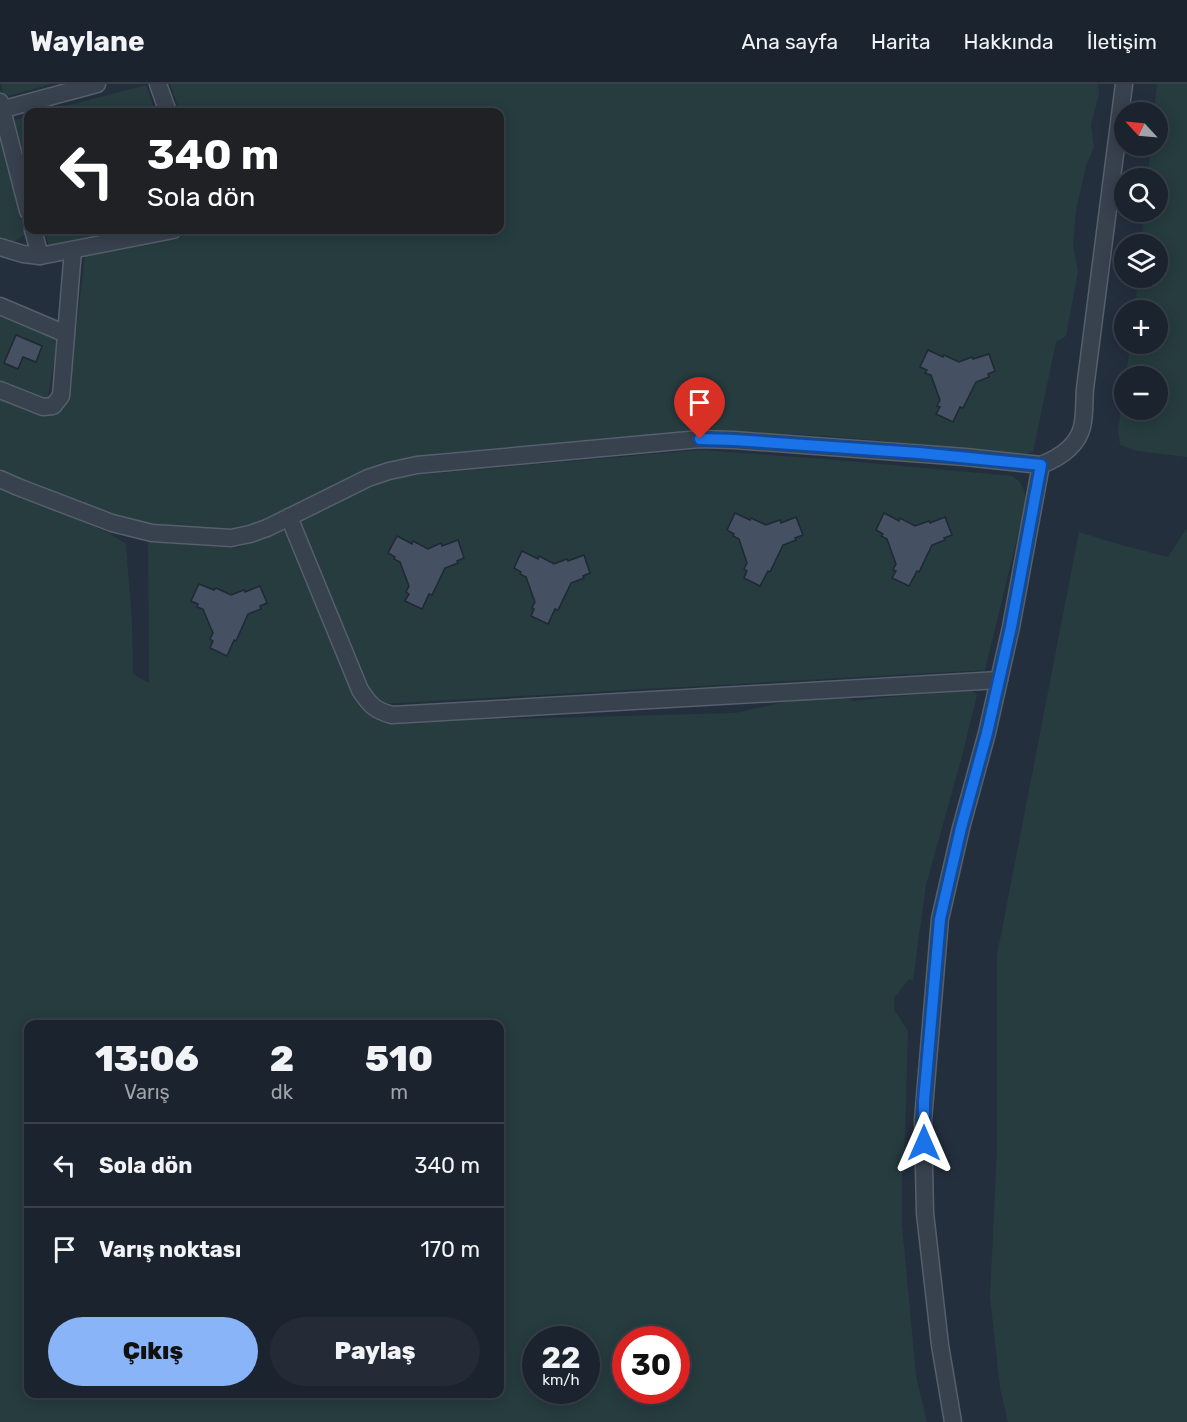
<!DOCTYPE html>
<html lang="tr">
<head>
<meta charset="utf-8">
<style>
	:root { --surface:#1b232e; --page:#242b36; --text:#f1f3f6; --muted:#a0a4aa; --line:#39404a; --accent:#8ab4f8 }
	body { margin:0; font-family:Rubik,sans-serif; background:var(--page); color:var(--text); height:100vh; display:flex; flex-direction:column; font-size:22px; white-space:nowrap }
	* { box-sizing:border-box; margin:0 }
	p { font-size:20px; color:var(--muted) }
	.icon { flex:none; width:33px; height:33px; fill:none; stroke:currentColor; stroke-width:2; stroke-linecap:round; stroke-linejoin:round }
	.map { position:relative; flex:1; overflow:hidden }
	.details { position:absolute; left:24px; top:936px; width:480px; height:378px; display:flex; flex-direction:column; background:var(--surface); border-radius:12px; box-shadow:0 3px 15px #0003,0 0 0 2px var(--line) }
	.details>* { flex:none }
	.top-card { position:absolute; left:24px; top:24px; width:480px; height:126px; border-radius:12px; box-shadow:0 3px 15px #0003,0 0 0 2px var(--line); background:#202124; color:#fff; overflow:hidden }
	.needle { width:39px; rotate:296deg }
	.fabs { position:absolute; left:1114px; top:18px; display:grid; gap:12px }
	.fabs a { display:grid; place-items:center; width:54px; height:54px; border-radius:50%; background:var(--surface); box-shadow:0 3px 15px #0003,0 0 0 2px var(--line); font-size:30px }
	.speed { position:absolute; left:522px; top:1242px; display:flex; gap:12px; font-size:30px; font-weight:700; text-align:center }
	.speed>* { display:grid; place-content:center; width:78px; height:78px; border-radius:50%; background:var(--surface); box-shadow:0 3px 15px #0003,0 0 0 2px var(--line); line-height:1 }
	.speed small { font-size:15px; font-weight:400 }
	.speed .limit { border:9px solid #d22; background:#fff; color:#111 }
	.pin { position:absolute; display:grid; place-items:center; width:51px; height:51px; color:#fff; margin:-62px -26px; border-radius:50% 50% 50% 0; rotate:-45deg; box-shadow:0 0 6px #0007 }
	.pin .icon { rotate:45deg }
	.me { position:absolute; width:66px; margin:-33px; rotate:0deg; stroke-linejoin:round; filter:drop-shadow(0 0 4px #0008) }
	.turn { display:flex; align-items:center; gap:21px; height:126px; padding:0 24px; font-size:27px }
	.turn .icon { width:78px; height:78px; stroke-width:2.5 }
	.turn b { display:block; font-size:42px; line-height:51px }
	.eta { display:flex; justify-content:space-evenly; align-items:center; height:102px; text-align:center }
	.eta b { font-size:36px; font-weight:800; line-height:42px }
	.primary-button { display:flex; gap:12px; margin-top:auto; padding:12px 24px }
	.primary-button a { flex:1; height:69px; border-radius:36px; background:var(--accent); color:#111; font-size:24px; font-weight:800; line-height:69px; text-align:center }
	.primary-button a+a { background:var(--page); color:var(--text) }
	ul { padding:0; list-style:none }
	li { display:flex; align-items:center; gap:18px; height:84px; padding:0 24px; border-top:2px solid var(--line) }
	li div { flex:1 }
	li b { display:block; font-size:22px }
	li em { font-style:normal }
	header { display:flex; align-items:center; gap:36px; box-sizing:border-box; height:84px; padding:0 30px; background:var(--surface); border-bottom:2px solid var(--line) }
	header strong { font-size:28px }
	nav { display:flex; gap:33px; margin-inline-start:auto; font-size:21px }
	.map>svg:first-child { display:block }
	.green { fill:#263c3f; fill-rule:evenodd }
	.building { fill:#455162; stroke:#1f2835; stroke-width:1.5 }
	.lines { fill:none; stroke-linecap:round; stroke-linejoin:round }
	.street-casing { stroke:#565f6c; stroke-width:19 }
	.street { stroke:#38414e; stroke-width:16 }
	.route-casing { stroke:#114b97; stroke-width:15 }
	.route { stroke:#1a73e8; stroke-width:10 }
</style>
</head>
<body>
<header>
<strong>Waylane</strong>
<nav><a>Ana sayfa</a><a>Harita</a><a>Hakkında</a><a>İletişim</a></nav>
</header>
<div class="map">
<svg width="1187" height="1338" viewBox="0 0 1187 1338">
	<rect width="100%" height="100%" fill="#242f3e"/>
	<!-- green -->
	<g class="green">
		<path d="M 1,0 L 52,0 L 4,13 Z"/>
		<path d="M 170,0 L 1098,0 L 1099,10 L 1091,41 L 1094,64 L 1086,82 L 1076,127 L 1073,161 L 1078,187 L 1066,252 L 1056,258 L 1033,368 L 1025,370 L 827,352 L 731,347 L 698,348 L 606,354 L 435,370 L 376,383 L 289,428 L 239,445 L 211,446 L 140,439 L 116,433 L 46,406 L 0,385 L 0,312 C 11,317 47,334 56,330 C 62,327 65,320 68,314 L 85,172 L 208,146 L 500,146 L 500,28 L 180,28 Z"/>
		<path d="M 1157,0 L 1187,0 L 1187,373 L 1137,367 L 1120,361 L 1118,345 L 1125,297 L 1125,326 L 1158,326 L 1158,292 L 1126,292 L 1130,260 L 1158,260 L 1158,226 L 1135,226 L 1138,194 L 1158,194 L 1158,160 L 1141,160 L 1144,128 L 1158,128 L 1158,94 L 1147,94 L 1151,62 L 1158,62 L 1158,28 L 1154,28 Z"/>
		<path d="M 146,1 L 155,28 L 43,28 Z"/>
		<path d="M 28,32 L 28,92 L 12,37 Z"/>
		<path d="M 0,45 L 28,141 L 26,150 L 12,159 L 0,155 Z"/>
		<path d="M 44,146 L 135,146 L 49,162 Z"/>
		<path d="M 0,231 L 58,256 L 47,317 L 0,298 Z"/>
		<path d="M 700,366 L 825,375 L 1013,392 C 1022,399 1025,406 1026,417 L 985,586 L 379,620 L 371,614 L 360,583 L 300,436 L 392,393 Z"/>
		<path d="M 0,402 L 109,449 L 126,460 L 132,538 L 133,590 L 149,599 L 148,458 L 238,464 L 286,442 L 346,588 L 392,638 L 735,629 L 821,610 L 837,612 L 855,617 L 889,613 L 942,609 L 972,605 L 977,611 L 961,676 L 926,801 L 913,896 L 909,895 L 894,914 L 895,927 L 908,947 L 904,1086 L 902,1090 L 902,1140 L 916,1292 L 927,1338 L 0,1338 ZM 28,940 L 500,940 L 500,1310 L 28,1310 ZM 536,1256 L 586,1256 L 586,1306 L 536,1306 ZM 626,1256 L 676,1256 L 676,1306 L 626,1306 Z"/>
		<path d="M 1187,444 L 1187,1338 L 1008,1338 L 1000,1304 L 990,1213 L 997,1064 L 997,871 L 1079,448 L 1118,460 L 1168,473 Z"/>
	</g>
	<!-- building -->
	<g class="building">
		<path d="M 16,251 L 42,262 L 36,278 L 23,273 L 18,285 L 4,279 Z"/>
		<path d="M 928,266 L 943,273 L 944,271 L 959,278 L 972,273 L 973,275 L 989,270 L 995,287 L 988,290 L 989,293 L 976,298 L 963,324 L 960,323 L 953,338 L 936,330 L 940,323 L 937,322 L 940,316 L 931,291 L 925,289 L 927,286 L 920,283 Z"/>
		<path d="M 735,429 L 750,436 L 751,434 L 766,441 L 780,436 L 781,439 L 796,433 L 803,451 L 795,454 L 796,456 L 783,461 L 770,488 L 768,487 L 760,502 L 744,494 L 747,487 L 744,485 L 747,479 L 739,455 L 733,452 L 734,450 L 727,446 Z"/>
		<path d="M 884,429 L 899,437 L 900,434 L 915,442 L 929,437 L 930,439 L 945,433 L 952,451 L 944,454 L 945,456 L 932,461 L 919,488 L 917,487 L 909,502 L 892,494 L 896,487 L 893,486 L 896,480 L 887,455 L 881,452 L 883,450 L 876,446 Z"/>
		<path d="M 397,452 L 412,460 L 413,457 L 428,465 L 441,459 L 442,462 L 458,456 L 464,474 L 457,477 L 458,479 L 445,484 L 432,511 L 429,510 L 422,525 L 405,517 L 409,510 L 406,508 L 409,502 L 400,478 L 394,475 L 395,473 L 388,469 Z"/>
		<path d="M 522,467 L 538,475 L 539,472 L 554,480 L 567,475 L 568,477 L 584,471 L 590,489 L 583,492 L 584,494 L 571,499 L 558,526 L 555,525 L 548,540 L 531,532 L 534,525 L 532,524 L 535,518 L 526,493 L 520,490 L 521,488 L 514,484 Z"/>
		<path d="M 199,500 L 214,506 L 216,504 L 231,511 L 244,506 L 245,508 L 260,502 L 267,519 L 260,522 L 261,525 L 248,530 L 236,557 L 234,556 L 227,572 L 210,564 L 213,557 L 210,555 L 213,549 L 203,525 L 197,523 L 198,520 L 191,517 Z"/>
	</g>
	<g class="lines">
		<defs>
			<g id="street">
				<path d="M 158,0 L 168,28"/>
				<path d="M 0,18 L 28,127"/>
				<path d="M 0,26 L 97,0"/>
				<path d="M 33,146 L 40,172"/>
				<path d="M 0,163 L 23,170 L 40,172 L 173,146"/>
				<path d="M 0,222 L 66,250"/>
				<path d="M 0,306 L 43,323 L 53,322 L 61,312 L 73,166"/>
				<path d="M 0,395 L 18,403 L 112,439 L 152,449 L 231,454 L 250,450 L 267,444 L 368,394 L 389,387 L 417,381 L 700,355 L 734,356 L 965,373 L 1041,381"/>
				<path d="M 289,433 L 360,606 C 370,621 374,626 392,631 L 999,596"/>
				<path d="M 953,1338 L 940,1261 L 925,1129 L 923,1036 L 940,835 L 961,744 L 987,649 L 1011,543 L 1041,381 C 1059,374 1077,363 1082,343 C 1085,332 1084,317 1085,305 L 1124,0"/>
			</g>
		</defs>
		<!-- street casing -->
		<use href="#street" class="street-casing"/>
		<!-- street -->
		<use href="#street" class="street"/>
	</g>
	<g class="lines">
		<defs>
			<path id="route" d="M 700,355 L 734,356 L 919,369 L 1041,381 L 1011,543 L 987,649 L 961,744 L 940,835 L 924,1017 L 924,1059"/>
		</defs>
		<!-- route casing -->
		<use href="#route" class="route-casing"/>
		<!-- route -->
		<use href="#route" class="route"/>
	</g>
</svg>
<div class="fabs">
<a><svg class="needle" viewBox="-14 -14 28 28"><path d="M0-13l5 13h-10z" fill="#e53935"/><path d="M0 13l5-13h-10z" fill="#a0a4aa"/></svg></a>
<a><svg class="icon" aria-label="search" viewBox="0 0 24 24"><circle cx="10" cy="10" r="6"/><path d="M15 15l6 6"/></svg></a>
<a><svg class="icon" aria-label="layers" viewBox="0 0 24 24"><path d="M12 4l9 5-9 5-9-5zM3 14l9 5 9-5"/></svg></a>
<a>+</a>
<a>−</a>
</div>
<div class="speed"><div>22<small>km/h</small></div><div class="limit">30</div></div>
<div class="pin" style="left:700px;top:355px;background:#d93025"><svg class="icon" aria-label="arrive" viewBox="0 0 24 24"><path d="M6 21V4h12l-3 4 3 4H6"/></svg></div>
<svg class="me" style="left:924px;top:1059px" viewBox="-20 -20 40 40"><path d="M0-17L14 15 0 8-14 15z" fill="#1a73e8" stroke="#fff" stroke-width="4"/></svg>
<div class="top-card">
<div class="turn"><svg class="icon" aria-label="left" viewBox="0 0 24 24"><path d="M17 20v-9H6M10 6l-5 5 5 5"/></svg><div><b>340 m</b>Sola dön</div></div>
</div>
<section class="details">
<div class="eta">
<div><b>13:06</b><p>Varış</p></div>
<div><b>2</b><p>dk</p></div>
<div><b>510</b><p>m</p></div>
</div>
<ul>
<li><svg class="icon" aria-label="left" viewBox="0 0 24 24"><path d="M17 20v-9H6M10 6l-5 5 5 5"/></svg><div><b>Sola dön</b></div><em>340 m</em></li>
<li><svg class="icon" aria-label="arrive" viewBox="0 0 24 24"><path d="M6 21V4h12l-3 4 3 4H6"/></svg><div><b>Varış noktası</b></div><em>170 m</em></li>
</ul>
<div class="primary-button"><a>Çıkış</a><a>Paylaş</a></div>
</section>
</div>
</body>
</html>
